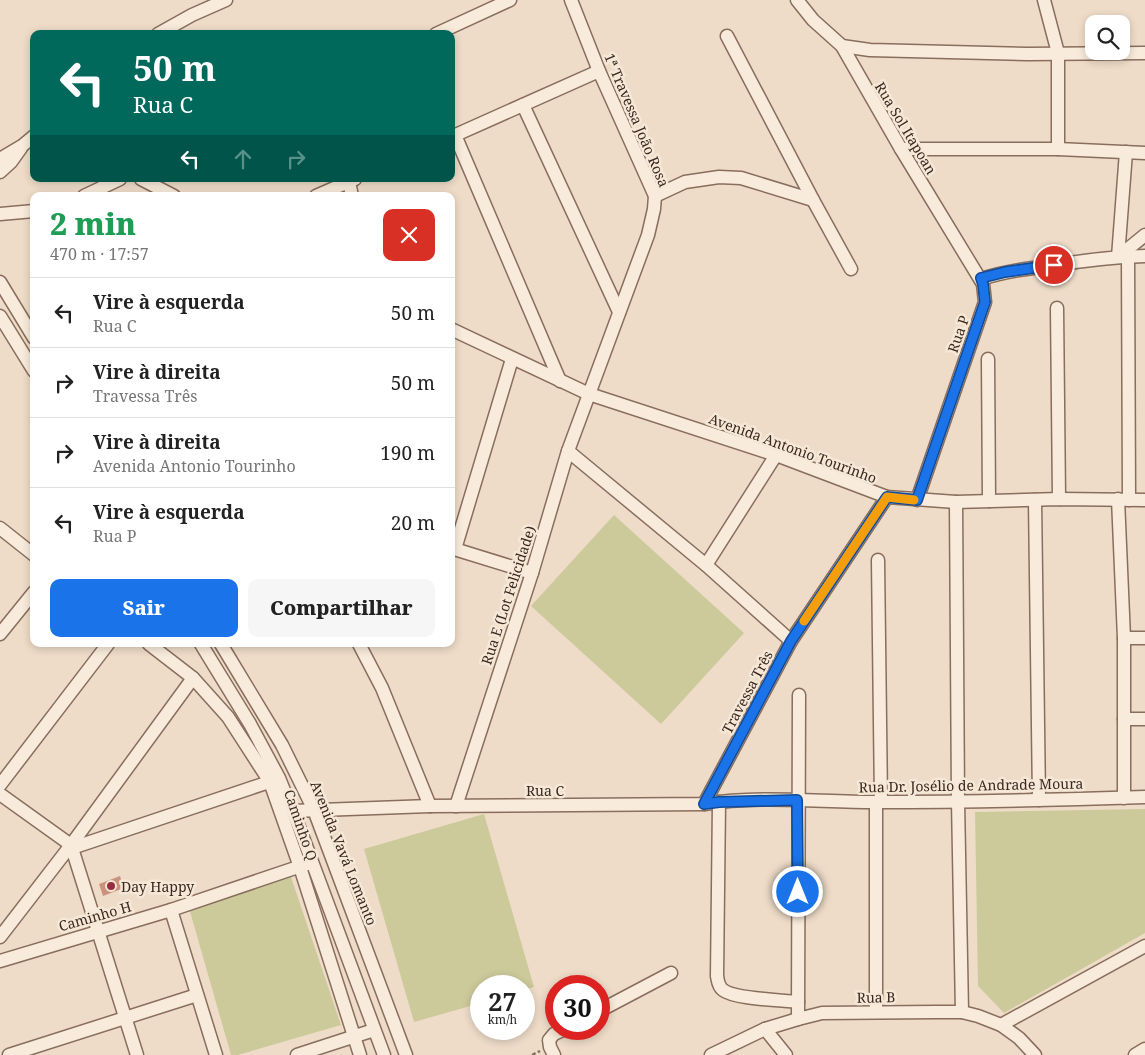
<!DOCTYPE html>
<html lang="pt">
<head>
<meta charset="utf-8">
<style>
	:root { --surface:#fff; --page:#f6f6f6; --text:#222; --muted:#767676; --line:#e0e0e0; --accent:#1a73e8 }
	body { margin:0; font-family:"Noto Serif",serif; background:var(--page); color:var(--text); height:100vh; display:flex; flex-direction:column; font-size:19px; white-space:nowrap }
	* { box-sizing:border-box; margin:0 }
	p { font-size:16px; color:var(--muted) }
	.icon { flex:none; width:28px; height:28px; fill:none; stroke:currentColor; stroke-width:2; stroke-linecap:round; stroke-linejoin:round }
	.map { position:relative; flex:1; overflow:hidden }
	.drawer { position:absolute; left:30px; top:192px; width:425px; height:455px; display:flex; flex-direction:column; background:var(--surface); border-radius:10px; box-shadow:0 2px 8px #0003 }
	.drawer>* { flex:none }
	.hud { position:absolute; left:30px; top:30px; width:425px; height:152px; border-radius:10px; box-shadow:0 2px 8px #0003; background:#00695c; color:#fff; overflow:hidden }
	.controls { position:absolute; left:1085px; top:15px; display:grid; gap:10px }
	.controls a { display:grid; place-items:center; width:45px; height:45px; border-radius:10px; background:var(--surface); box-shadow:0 2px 8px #0003; font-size:25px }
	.speed { position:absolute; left:470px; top:975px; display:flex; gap:10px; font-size:25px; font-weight:700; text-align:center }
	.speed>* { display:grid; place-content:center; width:65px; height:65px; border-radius:50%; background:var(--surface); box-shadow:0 2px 8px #0003; line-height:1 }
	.speed small { font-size:12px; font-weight:400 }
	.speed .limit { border:8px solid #d22; background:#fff; color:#111 }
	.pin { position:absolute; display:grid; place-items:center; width:42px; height:42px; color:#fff; margin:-21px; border:2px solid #fff; border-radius:50%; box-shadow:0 1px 5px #0007 }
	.me { position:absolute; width:55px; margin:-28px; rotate:0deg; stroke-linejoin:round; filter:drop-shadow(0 0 4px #0008) }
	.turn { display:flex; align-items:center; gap:18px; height:105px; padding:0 20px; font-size:22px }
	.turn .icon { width:65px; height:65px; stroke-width:2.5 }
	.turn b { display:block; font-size:35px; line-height:42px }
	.lanes { display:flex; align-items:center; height:48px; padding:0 20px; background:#0003; justify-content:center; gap:25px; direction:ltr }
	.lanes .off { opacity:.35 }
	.round { display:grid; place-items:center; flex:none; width:52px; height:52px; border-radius:10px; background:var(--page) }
	.headline { display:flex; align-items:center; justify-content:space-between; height:85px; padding:0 20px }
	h1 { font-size:30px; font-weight:800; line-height:38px; color:#1e9e55 }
	.action { display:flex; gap:10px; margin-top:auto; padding:10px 20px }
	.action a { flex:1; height:58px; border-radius:10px; background:var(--accent); color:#fff; font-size:20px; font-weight:800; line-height:58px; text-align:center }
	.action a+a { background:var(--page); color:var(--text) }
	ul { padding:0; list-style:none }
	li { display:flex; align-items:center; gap:15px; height:70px; padding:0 20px; border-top:1px solid var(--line) }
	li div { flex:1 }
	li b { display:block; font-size:19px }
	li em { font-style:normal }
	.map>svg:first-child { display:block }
	.green { fill:#ccca9b }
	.building { fill:#cb927e }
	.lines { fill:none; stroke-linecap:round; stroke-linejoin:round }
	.minor-casing { stroke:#896d5d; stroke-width:15 }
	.path { stroke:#896d5d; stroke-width:2.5; stroke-dasharray:4 2.5; stroke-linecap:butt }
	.minor { stroke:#f8ebdb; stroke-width:12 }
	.route-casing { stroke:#114b97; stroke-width:12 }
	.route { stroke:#1a73e8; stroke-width:9 }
	.slow { stroke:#f59e0b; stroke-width:9 }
	.poi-dot { fill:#972e40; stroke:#f5e8d7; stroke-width:2 }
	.labels { text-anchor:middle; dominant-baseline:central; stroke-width:5; stroke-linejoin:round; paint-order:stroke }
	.street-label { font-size:14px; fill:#3a2820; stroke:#f5e8d7 }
	.poi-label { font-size:14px; fill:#3a2820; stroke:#f5e8d7; text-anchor:start }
</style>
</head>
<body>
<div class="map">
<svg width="1145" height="1055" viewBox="0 0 1145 1055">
	<rect width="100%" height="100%" fill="#eedcc8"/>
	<!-- green -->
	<g class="green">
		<path d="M 614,515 L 744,633 L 661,724 L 531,606 Z"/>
		<path d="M 1145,809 L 1145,933 L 1004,1013 L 978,986 L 975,812 Z"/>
		<path d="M 484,814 L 534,987 L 524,990 L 524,986 L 481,986 L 481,1003 L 414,1022 L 364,849 Z"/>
		<path d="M 290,874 L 341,1025 L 238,1055 L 231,1055 L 189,908 Z"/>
	</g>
	<!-- building -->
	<path class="building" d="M 120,876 L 124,888 L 103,896 L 99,884 Z"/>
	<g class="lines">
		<defs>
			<g id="minor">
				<path d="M 797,0 L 813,20 L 842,46 L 901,149 L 983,284 L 985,302 L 917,500"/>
				<path d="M 1044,0 L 1058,53 L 1058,149"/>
				<path d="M 158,34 L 192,15 L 226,0"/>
				<path d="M 436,34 L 510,0"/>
				<path d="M 727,36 L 813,200 L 851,269"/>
				<path d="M 842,46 L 870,50 L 1028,54 L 1145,53"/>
				<path d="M 523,105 L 619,312"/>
				<path d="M 455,135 L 560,381"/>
				<path d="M 451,137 L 599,71"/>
				<path d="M 901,149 L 1058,149 L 1145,153"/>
				<path d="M 0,159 L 22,146 L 34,136"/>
				<path d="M 0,172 L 11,162 L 21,148"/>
				<path d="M 141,179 L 174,196"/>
				<path d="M 349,182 L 352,196"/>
				<path d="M 84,196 L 120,179"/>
				<path d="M 316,196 L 355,179"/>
				<path d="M 655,196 L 685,182 L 719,177 L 741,178 L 813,200"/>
				<path d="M 0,214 L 34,211"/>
				<path d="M 1128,256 L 1129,500"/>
				<path d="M 1118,257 L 1126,152"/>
				<path d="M 1118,257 L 1145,235"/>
				<path d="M 981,279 C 1006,271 1031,268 1057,265 C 1086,260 1115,257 1145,256"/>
				<path d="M 0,282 L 34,338"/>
				<path d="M 1057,308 L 1059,499"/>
				<path d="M 0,316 L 34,371"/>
				<path d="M 451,329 L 589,394 L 776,455 L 887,497 L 956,502 L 1059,499 L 1145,500"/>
				<path d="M 988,359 L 989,501"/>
				<path d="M 568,451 L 706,565 L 791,641"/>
				<path d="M 1118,499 L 1124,638 L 1124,798"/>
				<path d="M 1035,500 L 1039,800"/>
				<path d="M 956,502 L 958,801 L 962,1012"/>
				<path d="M 0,528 L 34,555"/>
				<path d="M 451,548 L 532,573"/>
				<path d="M 455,549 L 512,359"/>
				<path d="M 878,560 L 881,802"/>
				<path d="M 706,565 L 776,455"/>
				<path d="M 0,634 L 34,592"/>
				<path d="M 1124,638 L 1145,638"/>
				<path d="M 149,644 L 193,678 L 228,717 L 270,782 L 300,867 L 360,1055"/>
				<path d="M 201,644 L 250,724 L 279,778 L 301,832 L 384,1055"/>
				<path d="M 221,644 L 282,745 L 314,810 L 406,1055"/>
				<path d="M 359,644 L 382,688 L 430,806"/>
				<path d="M 1124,719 L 1145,719"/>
				<path d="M 0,785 L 108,644"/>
				<path d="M 0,794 L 71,845 L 137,1055"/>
				<path d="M 719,802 L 717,976 C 718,981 718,986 723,990 C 734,999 782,1000 798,1002"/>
				<path d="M 704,804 L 791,641 L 887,497"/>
				<path d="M 456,806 L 532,573 L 568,451 L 648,235 L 654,209 L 655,196 L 599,71 L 571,0"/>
				<path d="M 293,811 L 430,806 L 704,804 C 760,795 818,802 875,802 C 965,802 1055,800 1145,797"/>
				<path d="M 72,848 L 278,779"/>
				<path d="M 171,910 L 216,1055"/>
				<path d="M 0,937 L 71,845 L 193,678"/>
				<path d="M 0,961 L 171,910 L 307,864"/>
				<path d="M 599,1011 L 671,973"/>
				<path d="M 876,1012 L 876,802"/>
				<path d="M 798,1019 L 799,695"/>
				<path d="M 1001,1025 L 1145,946"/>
				<path d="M 765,1029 L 786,1055"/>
				<path d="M 9,1055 L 197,995"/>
				<path d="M 297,1055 L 374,1030"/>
				<path d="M 554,1055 L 550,1047 L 549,1040 L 554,1034 L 565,1029"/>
				<path d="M 711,1055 L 765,1029 L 798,1019 L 822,1013 L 936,1012 L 962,1012 L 978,1016 L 1001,1025 L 1019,1038 L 1035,1055"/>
				<path d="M 1135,1055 L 1145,1049"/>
			</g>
		</defs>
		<!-- minor casing -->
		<use href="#minor" class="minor-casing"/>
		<!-- path -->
		<path class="path" d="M 532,1055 L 540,1051"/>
		<!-- minor -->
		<use href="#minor" class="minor"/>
	</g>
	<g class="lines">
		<defs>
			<path id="route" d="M 798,892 L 797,800 L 719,802 L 704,804 L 791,641 L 887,497 L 917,500 L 985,302 L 983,284 L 981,278 L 1005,272 L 1054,265"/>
		</defs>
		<!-- route casing -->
		<use href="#route" class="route-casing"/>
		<!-- route -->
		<use href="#route" class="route"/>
		<!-- slow -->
		<path class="slow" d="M 804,621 L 887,497 L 914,500"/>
	</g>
	<!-- markers -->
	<circle class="poi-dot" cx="111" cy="886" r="5"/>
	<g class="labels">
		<!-- street labels -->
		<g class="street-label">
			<text transform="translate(637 120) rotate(67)">1ª Travessa João Rosa</text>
			<text transform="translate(906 128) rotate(59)">Rua Sol Itapoan</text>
			<text transform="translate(958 334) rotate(-71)">Rua P</text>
			<text transform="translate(793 448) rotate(20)">Avenida Antonio Tourinho</text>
			<text transform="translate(508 595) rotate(-72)">Rua E (Lot Felicidade)</text>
			<text transform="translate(747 692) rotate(-62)">Travessa Três</text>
			<text transform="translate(971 785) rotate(-1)">Rua Dr. Josélio de Andrade Moura</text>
			<text x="545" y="790">Rua C</text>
			<text transform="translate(301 825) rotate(71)">Caminho Q</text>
			<text transform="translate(344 853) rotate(68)">Avenida Vavá Lomanto</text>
			<text transform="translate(95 916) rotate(-16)">Caminho H</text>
			<text transform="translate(876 997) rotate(-1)">Rua B</text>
		</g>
		<!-- poi labels -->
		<g class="poi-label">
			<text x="121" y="886">Day Happy</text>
		</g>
	</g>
</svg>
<div class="controls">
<a><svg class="icon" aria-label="search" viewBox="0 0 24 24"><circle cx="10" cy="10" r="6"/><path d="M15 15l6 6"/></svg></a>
</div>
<div class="speed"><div>27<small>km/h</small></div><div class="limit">30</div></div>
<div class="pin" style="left:1054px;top:265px;background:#d93025"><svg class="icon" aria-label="arrive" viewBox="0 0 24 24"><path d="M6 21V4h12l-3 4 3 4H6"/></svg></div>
<svg class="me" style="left:798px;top:892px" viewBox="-20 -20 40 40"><circle r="17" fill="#1a73e8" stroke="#fff" stroke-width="3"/><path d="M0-11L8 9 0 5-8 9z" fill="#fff"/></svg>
<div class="hud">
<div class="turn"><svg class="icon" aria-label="left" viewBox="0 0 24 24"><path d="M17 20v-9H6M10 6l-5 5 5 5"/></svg><div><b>50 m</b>Rua C</div></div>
<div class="lanes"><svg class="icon" aria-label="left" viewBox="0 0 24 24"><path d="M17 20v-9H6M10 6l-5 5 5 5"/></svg><svg class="icon off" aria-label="ahead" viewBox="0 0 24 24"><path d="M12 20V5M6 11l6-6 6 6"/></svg><svg class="icon off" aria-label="right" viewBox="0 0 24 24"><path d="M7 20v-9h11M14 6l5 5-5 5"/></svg></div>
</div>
<section class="drawer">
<div class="headline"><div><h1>2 min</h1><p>470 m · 17:57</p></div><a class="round" style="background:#d93025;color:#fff"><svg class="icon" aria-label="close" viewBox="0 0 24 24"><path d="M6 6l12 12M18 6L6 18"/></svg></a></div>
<ul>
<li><svg class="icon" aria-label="left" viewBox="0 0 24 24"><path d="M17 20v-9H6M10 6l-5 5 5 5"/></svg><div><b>Vire à esquerda</b><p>Rua C</p></div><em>50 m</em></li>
<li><svg class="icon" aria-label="right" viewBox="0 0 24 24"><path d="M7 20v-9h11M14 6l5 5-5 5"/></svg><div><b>Vire à direita</b><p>Travessa Três</p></div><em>50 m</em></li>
<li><svg class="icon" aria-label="right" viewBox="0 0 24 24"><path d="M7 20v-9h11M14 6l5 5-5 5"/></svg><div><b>Vire à direita</b><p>Avenida Antonio Tourinho</p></div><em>190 m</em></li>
<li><svg class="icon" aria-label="left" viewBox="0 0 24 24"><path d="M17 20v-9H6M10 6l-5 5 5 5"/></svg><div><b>Vire à esquerda</b><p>Rua P</p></div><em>20 m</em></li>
</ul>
<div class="action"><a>Sair</a><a>Compartilhar</a></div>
</section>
</div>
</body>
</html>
